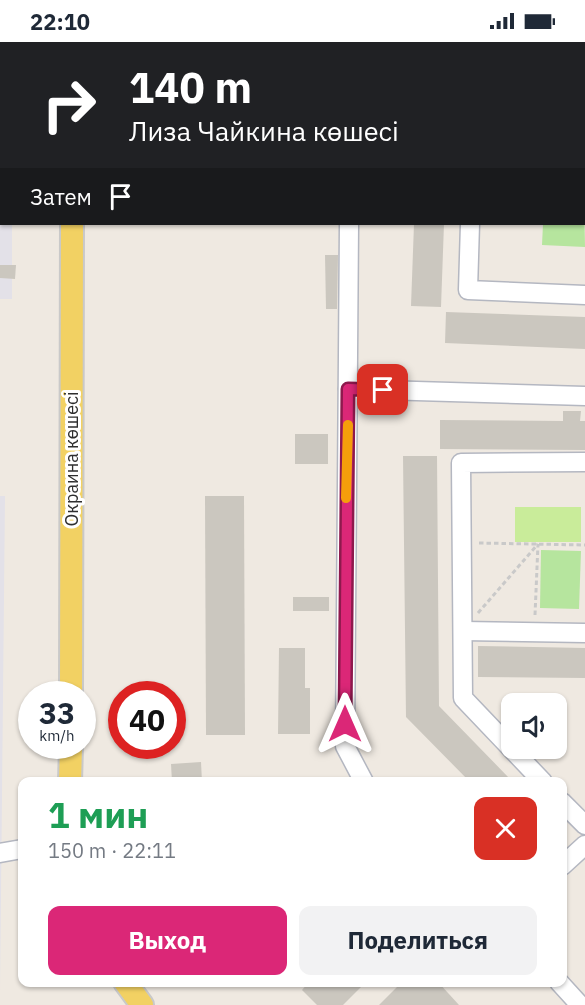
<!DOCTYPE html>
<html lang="ru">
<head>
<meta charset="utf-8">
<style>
	:root { --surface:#fff; --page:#f2f2f3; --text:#1f2937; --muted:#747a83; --accent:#db2777 }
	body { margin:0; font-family:"IBM Plex Sans",sans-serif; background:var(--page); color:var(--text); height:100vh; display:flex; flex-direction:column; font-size:22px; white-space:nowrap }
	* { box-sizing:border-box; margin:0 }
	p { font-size:20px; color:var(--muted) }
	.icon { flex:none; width:33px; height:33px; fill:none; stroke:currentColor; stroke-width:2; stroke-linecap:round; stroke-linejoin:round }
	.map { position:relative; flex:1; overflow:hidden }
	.sheet { position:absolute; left:18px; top:735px; width:549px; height:210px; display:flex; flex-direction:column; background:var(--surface); border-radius:12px; box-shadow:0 2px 4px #0004 }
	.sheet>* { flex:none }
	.banner { position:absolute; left:0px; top:0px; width:585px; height:183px; box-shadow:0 2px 4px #0004; background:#202124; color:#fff; overflow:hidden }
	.tools { position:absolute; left:501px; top:651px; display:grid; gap:12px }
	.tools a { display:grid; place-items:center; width:66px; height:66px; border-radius:12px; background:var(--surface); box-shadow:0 2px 4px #0004; font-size:30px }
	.speed { position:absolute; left:18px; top:639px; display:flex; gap:12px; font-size:30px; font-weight:700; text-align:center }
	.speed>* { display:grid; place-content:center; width:78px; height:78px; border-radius:50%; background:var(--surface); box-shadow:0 2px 4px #0004; line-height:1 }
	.speed small { font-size:15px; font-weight:400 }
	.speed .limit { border:9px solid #d22; background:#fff; color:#111 }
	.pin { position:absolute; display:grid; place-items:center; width:51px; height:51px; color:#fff; margin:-26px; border-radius:12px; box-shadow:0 3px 9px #0006 }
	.me { position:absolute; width:66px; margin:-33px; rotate:0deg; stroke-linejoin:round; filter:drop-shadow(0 0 4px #0008) }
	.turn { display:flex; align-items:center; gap:21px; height:126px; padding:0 30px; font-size:27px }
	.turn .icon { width:78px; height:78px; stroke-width:2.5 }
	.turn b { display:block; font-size:42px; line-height:51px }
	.then { display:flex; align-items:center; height:57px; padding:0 30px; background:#0003; gap:12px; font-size:22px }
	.round { display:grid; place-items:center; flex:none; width:63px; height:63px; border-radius:12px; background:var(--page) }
	.overview { display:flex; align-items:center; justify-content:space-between; height:102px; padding:0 30px }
	h1 { font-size:36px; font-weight:700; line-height:45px; color:#1e9e55 }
	.action { display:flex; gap:12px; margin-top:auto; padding:12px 30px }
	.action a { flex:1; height:69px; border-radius:12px; background:var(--accent); color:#fff; font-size:24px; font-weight:700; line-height:69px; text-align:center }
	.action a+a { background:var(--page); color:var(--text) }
	.status { display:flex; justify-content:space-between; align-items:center; height:42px; padding:0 30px; background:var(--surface); direction:ltr }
	.status svg { height:16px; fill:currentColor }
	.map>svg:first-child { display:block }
	.industrial { fill:#e3e1e8 }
	.green { fill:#b6e59e }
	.pitch { fill:#c9ec9a }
	.building { fill:#cbc7bf }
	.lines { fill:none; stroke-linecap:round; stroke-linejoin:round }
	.minor-casing { stroke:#b4b7c1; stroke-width:21 }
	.major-casing { stroke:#c9c9c9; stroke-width:26 }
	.path { stroke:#c9c9c9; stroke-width:3; stroke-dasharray:4.5 3; stroke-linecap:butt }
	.minor { stroke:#fff; stroke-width:18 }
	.major { stroke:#f2d163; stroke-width:22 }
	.route-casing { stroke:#8e194d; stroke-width:15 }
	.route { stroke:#db2777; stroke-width:10 }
	.slow { stroke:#f59e0b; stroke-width:10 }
	.labels { text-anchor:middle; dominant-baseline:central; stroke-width:6; stroke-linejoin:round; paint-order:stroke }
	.street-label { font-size:18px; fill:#2e2e2e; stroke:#fff }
</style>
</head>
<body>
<div class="status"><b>22:10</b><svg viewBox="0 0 49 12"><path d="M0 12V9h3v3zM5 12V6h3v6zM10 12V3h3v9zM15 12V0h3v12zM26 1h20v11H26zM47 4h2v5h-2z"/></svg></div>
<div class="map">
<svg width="585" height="963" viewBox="0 0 585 963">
	<rect width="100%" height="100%" fill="#efe9e1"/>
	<!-- industrial -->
	<g class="industrial">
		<path d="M 0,0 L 12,0 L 2,2 L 2,182 L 12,182 L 12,257 L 0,257 Z"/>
		<path d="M 0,454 L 5,454 L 0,951 Z"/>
	</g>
	<!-- green -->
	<g class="green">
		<path d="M 584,156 L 585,205 L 542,203 L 543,182 L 584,182 Z"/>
		<path d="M 541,508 L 581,509 L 579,567 L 540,566 Z"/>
	</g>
	<!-- pitch -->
	<rect class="pitch" x="515" y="465" width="66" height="35"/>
	<!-- building -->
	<g class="building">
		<path d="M 414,182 L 444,182 L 441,265 L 411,264 Z"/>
		<path d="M 325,213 L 338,213 L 337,267 L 326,267 Z"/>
		<path d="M 0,223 L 16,223 L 15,237 L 0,236 Z"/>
		<path d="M 446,270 L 585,275 L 585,307 L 445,301 Z"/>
		<path d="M 563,369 L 581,369 L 580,379 L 585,379 L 585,408 L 440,407 L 440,378 L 563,379 Z"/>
		<rect x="295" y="392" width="33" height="30"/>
		<path d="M 403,414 L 437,414 L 439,664 L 513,740 L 470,740 L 406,675 Z"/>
		<path d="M 205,454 L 244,454 L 245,693 L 206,693 Z"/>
		<rect x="293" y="555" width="36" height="14"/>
		<path d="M 478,604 L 585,606 L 585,636 L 478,635 Z"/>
		<path d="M 279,606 L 305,606 L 305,646 L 310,646 L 310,692 L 278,692 Z"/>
		<path d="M 201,720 L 202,740 L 172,740 L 171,722 Z"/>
		<path d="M 309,940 L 366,940 L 343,963 L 317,963 L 302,948 Z"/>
		<path d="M 402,940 L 438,940 L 459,963 L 379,963 Z"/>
	</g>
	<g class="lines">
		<defs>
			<g id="minor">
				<path d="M 307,0 L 309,2"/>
				<path d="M 397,2 L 399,0"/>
				<path d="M 584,31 L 585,31"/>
				<path d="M 584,111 L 585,111"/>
				<path d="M 349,182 L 345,704 L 364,740"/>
				<path d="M 470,182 L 468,248 L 585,253"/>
				<path d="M 348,347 L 585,354"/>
				<path d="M 463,589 L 585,591"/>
				<path d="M 543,740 L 463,656 L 461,421 L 585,420"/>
				<path d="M 562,760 L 585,783"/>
				<path d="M 0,811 L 22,807"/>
				<path d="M 562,824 L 585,803"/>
				<path d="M 559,940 L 580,963"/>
			</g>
			<g id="major">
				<path d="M 72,2 L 72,0"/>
				<path d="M 71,652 L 72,182"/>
				<path d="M 70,740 L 71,704"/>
				<path d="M 125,940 L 142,963"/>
			</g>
		</defs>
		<!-- minor casing -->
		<use href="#minor" class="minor-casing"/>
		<!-- major casing -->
		<use href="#major" class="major-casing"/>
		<!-- path -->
		<g class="path">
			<path d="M 479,501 L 585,503"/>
			<path d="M 478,571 L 538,502"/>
			<path d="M 535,573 L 538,502"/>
		</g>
		<!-- minor -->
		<use href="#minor" class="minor"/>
		<!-- major -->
		<use href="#major" class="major"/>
	</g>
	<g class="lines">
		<defs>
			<path id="route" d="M 345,682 L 348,347 L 383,348"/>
		</defs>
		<!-- route casing -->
		<use href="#route" class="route-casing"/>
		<!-- route -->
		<use href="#route" class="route"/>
		<!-- slow -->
		<path class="slow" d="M 346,456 L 348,383"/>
	</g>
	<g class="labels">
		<!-- street labels -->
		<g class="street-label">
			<text transform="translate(71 417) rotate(-90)">Окраина көшесі</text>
		</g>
	</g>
</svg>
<div class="tools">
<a><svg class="icon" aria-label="sound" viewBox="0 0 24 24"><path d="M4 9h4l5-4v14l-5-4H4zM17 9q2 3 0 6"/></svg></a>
</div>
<div class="speed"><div>33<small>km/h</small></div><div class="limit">40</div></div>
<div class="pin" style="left:383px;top:348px;background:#d93025"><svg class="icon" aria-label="arrive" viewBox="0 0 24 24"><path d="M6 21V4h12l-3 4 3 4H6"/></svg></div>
<svg class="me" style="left:345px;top:682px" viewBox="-20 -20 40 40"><path d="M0-17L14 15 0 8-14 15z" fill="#db2777" stroke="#fff" stroke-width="4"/></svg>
<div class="banner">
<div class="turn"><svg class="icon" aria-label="right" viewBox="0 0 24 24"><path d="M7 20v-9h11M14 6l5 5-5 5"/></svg><div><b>140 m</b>Лиза Чайкина көшесі</div></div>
<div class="then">Затем<svg class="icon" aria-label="arrive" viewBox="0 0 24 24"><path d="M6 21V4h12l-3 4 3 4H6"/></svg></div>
</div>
<section class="sheet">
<div class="overview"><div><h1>1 мин</h1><p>150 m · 22:11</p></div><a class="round" style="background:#d93025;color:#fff"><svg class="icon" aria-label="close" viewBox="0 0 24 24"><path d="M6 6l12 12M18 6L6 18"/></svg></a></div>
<div class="action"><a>Выход</a><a>Поделиться</a></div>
</section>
</div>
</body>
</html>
